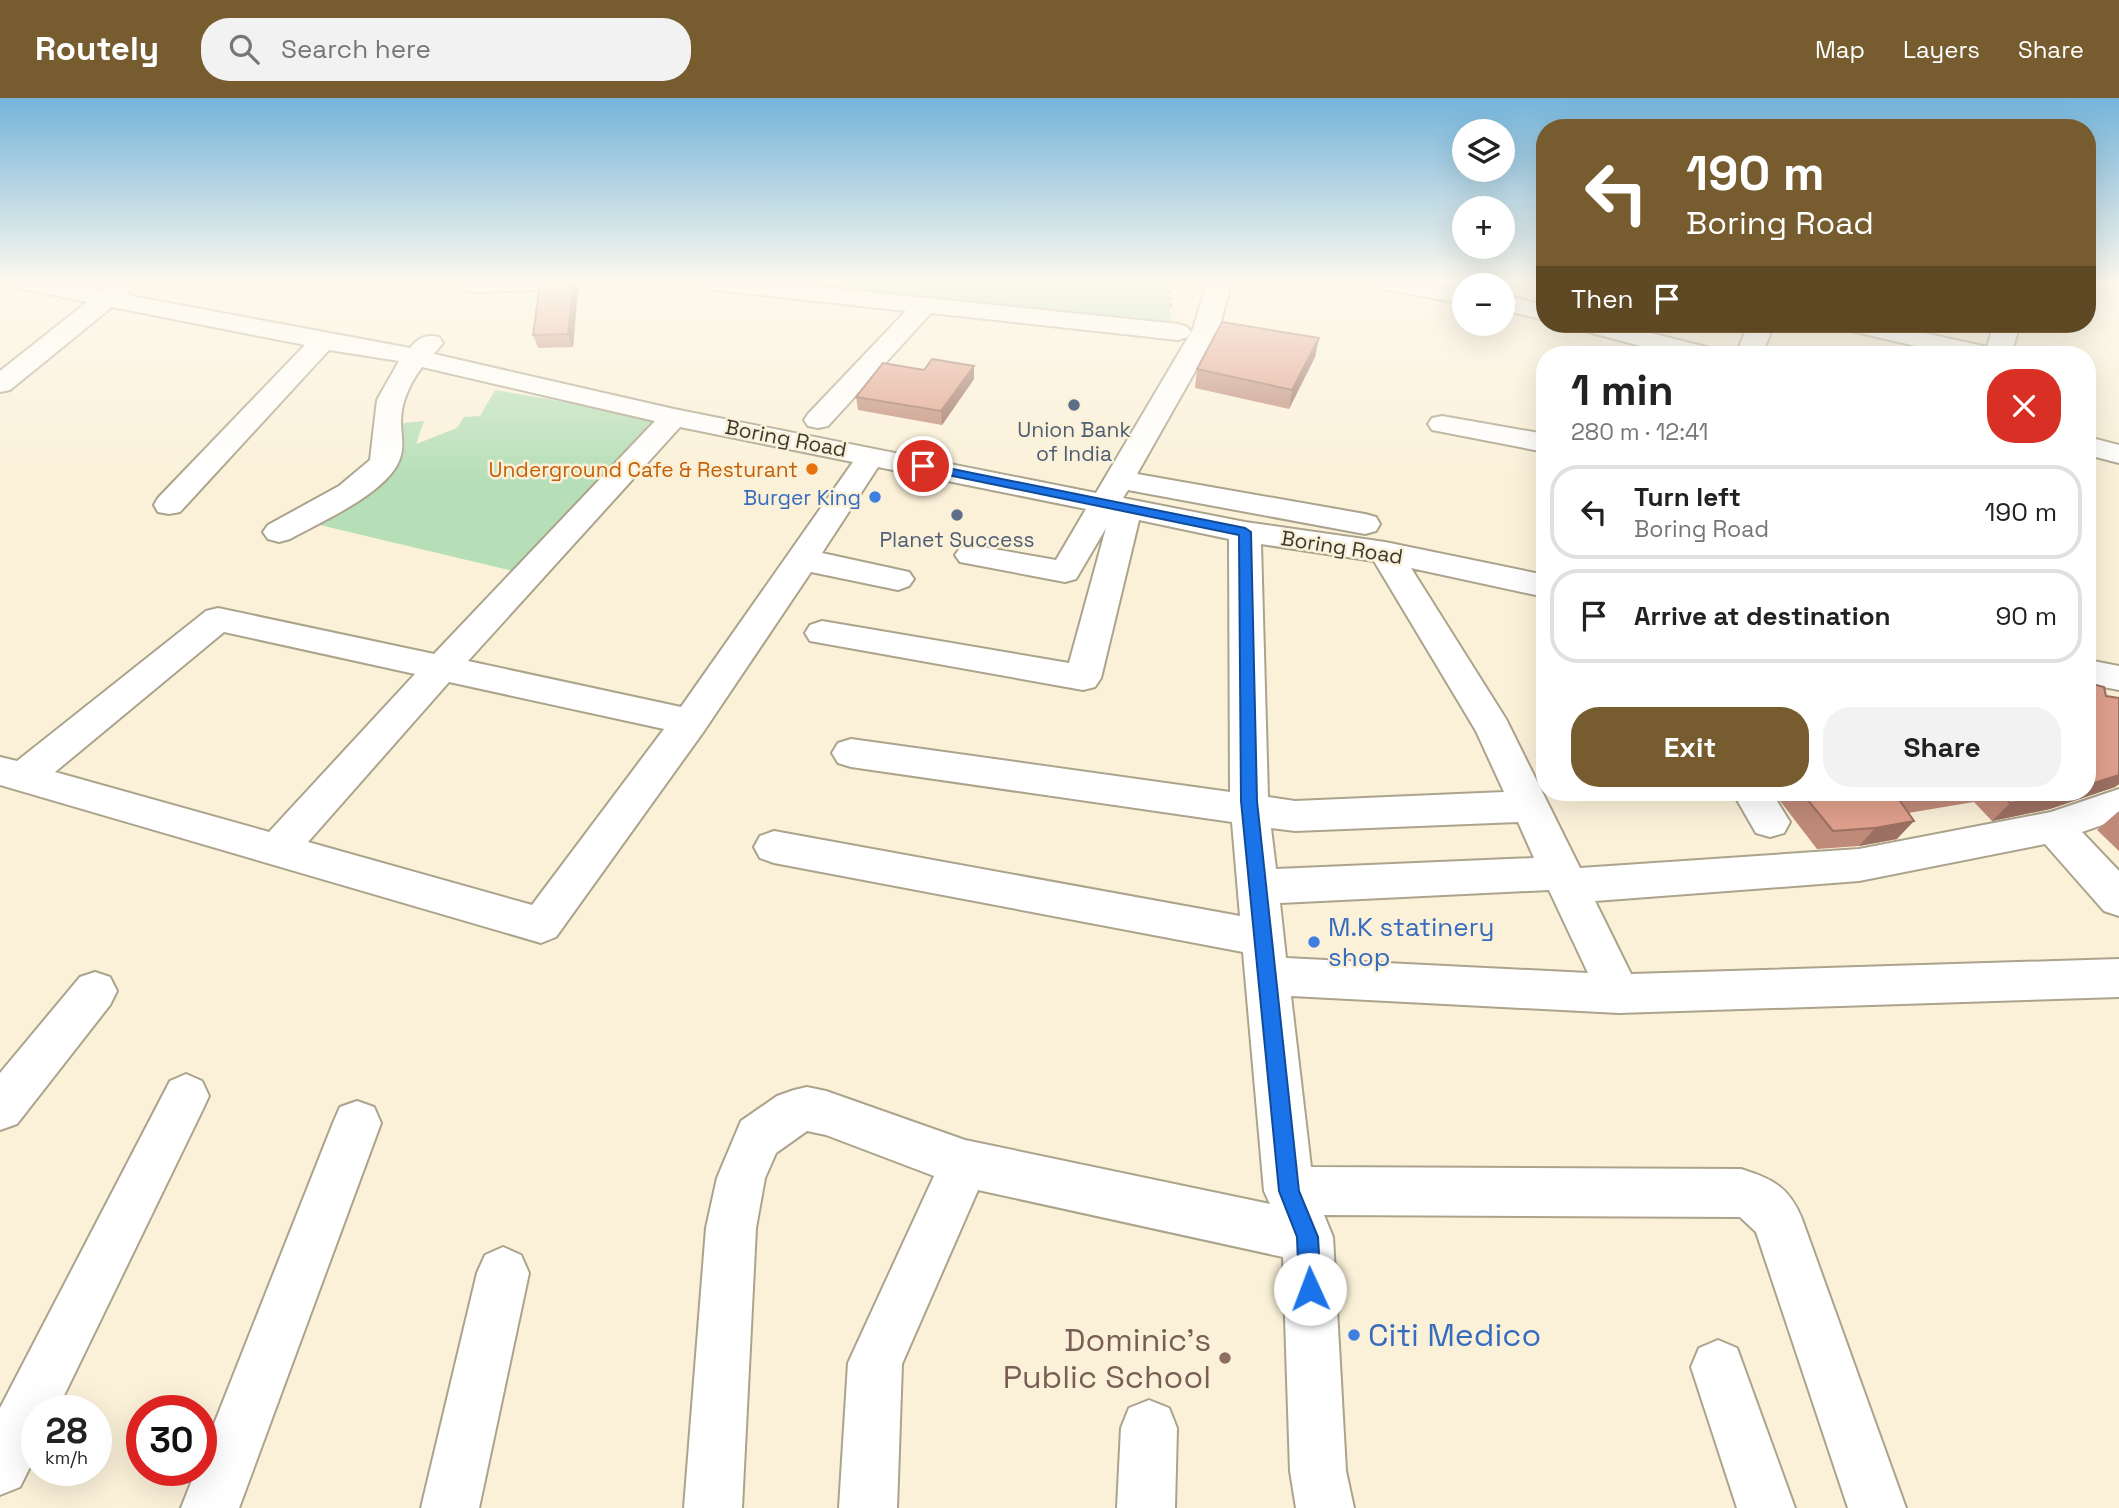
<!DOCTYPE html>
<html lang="en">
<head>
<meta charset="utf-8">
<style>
	:root { --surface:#fff; --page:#f2f2f2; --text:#222; --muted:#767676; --line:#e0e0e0; --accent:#765c2e }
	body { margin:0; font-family:"Space Grotesk",sans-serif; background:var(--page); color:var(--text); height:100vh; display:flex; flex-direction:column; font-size:26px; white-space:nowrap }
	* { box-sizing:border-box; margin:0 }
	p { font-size:23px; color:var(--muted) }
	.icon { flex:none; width:38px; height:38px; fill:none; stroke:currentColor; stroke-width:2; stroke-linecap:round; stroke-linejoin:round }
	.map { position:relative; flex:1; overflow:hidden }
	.drawer { position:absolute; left:1536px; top:248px; width:560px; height:455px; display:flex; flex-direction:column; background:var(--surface); border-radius:28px; box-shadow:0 7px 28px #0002 }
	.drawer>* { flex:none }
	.top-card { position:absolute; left:1536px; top:21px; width:560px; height:214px; border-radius:28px; box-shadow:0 7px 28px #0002; background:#765c2e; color:#fff; overflow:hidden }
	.tools { position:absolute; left:1452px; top:21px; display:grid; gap:14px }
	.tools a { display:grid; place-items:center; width:63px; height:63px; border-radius:50%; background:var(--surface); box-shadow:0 7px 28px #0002; font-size:35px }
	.speed { position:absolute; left:21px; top:1297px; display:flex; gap:14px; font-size:35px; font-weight:700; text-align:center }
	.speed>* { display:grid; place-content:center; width:91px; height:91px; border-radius:50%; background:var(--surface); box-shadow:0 7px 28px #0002; line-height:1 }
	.speed small { font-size:18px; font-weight:400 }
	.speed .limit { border:10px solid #d22; background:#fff; color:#111 }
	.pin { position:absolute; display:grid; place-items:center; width:60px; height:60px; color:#fff; margin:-30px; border:4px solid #fff; border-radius:50%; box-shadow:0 2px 7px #0007 }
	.me { position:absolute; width:77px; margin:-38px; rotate:358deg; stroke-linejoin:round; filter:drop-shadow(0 0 5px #0008) }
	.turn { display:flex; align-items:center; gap:24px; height:147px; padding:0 35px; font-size:32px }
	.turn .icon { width:91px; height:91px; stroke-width:2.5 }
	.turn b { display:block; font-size:49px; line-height:60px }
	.then { display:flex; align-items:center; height:66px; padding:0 35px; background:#0003; gap:14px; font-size:26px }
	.round { display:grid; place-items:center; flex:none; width:74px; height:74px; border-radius:28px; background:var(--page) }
	.head { display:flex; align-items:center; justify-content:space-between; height:119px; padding:0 35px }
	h1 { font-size:42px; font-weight:600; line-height:52px }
	.primary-button { display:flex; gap:14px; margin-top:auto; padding:14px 35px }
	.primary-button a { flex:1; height:80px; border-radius:28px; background:var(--accent); color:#fff; font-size:28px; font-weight:600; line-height:80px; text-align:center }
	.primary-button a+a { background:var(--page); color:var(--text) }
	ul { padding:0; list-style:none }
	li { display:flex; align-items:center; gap:21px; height:94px; margin:0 14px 10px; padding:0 21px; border:4px solid var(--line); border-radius:28px }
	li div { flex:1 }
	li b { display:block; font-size:26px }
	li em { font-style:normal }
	header { display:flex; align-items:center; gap:42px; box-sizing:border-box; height:98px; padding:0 35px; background:var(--accent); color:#fff }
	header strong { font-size:33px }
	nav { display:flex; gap:38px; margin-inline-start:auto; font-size:24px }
	.search { width:490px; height:63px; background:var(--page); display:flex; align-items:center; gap:18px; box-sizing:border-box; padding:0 24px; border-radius:28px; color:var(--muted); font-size:26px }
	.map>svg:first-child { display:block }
	.green { fill:#b6deb7 }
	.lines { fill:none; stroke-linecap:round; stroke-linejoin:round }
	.minor-casing { stroke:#aca38c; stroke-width:4 }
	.path { stroke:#a29b89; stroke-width:3.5; stroke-dasharray:3.5 3.5; stroke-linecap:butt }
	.minor { fill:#fff; fill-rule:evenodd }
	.wall { fill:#c08a78 }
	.shaded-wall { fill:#9c7062 }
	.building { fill:#dfa08c; stroke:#9c7062; stroke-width:2 }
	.route { fill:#1a73e8; stroke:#114b97; stroke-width:2 }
	.service-dot { fill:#5c6f8a; stroke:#fbf1d9; stroke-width:2.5 }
	.food-dot { fill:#e8710a; stroke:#fbf1d9; stroke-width:2.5 }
	.shop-dot { fill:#3f7fe0; stroke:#fbf1d9; stroke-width:2.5 }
	.education-dot { fill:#8d6e63; stroke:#fbf1d9; stroke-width:2.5 }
	.labels { text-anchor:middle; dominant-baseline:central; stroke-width:5; stroke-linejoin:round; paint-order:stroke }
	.far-service-label { font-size:21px; fill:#4e5e75; stroke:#fbf1d9 }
	.far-street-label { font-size:21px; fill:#3d392f; stroke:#fbf1d9 }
	.far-food-label { font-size:21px; fill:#c56008; stroke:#fbf1d9; text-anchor:end }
	.far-shop-label { font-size:21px; fill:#366cbe; stroke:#fbf1d9; text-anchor:end }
	.shop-label { font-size:26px; fill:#366cbe; stroke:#fbf1d9; text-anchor:start }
	.near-shop-label { font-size:32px; fill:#366cbe; stroke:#fbf1d9; text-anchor:start }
	.near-education-label { font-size:32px; fill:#785e54; stroke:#fbf1d9; text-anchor:end }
</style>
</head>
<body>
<header>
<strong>Routely</strong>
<div class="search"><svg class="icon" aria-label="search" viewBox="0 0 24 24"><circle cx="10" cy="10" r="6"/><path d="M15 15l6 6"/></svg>Search here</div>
<nav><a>Map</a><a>Layers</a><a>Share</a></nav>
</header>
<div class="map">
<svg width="2119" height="1410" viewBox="0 0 2119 1410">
	<rect width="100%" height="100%" fill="#fbf1d9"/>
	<!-- green -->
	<g class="green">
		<path d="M 774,185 L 1169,185 L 1171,229 Z"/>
		<path d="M 495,292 L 667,321 L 517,474 L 303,423 L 364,389 L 394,326 L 424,323 L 416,346 L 457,330 L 464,319 L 480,318 Z"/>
	</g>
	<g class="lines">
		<defs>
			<g id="minor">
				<path d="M 16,185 L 64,185 L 102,192 L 111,185 L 130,185 L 133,189 L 126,197 L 410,250 C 419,240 425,236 439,239 L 443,245 L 434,256 L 674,311 L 1096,395 L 1193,231 L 1207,185 L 1231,185 L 1219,231 L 1137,376 L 1365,416 L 1376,419 L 1380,426 L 1376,433 L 1365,436 L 1128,392 L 1123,400 L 1245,424 L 1385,444 L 1545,477 L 1545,499 L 1411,470 L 1506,621 L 1580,770 L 1859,751 L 2051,714 L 2119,691 L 2119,721 L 2082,734 L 2119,773 L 2119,818 L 2104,813 L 2045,746 L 1859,783 L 1595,803 L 1631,876 L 2119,861 L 2119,899 L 1619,915 L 1291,898 L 1311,1069 L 1741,1071 C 1773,1081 1789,1089 1802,1121 L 1906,1410 L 1848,1410 L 1756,1134 L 1740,1119 L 1324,1117 L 1333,1139 L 1346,1373 L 1354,1410 L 1296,1410 L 1290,1373 L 1283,1159 L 978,1092 L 902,1266 L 897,1410 L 839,1410 L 848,1265 L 934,1078 L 826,1037 L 807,1033 L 776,1055 L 765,1080 L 756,1130 L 742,1410 L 684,1410 L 706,1130 L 717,1080 L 741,1023 L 777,998 L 794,992 L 807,989 L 826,993 L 965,1042 L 1270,1106 L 1264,1093 L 1243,854 L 774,765 L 760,760 L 754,749 L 760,738 L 774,733 L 1240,818 L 1232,724 L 851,669 L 838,665 L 832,655 L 838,645 L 851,641 L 1230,694 L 1229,441 L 1139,422 L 1101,580 L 1095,589 L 1083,592 L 810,543 L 805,535 L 810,527 L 822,523 L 1069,565 L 1106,430 L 1076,481 L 1065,484 L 960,464 L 955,457 L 960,450 L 971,447 L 1056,462 L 1086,411 L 878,369 L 822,455 L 909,474 L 914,481 L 909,488 L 898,492 L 811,474 L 704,633 L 556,839 L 541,845 L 0,687 L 0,659 L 17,663 L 206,513 L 218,510 L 434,556 L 655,323 L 422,269 C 410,285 401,304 401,324 C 401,335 404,346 401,357 C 393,393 320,424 290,441 L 279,444 L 268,441 L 263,434 L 268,427 L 339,388 L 370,362 L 377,302 L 399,263 L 329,252 L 180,414 L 169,416 L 158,414 L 154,407 L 158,400 L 305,247 L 112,209 L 10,292 L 0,294 L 0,273 L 87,204 L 19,190 ZM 680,329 L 853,364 L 681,609 L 468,563 ZM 1261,446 L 1374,463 L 1476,633 L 1504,694 L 1295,703 L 1268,699 ZM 224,534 L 415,576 L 269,734 L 55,674 ZM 449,584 L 664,631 L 532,807 L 308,744 ZM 1518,724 L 1534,760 L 1276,771 L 1271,730 L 1295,733 ZM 1549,792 L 1588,875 L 1286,860 L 1280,805 Z"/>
				<path d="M 465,185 L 551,185 L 548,190 L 539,192 L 476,194 L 467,192 L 464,187 Z"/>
				<path d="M 704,185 L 783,185 L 1178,226 L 1187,229 L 1191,234 L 1187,239 L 1178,242 L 931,215 L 828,328 L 818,330 L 808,328 L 804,322 L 808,316 L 906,213 L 716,192 L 707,190 Z"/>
				<path d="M 1376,185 L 1427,185 L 1465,192 L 1465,206 L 1388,192 L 1379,190 Z"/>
				<path d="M 1503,197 L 1545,207 L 1545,222 L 1503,212 Z"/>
				<path d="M 1573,226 L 1615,226 L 1714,251 L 1718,257 L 1675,257 L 1577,231 Z"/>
				<path d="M 1748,226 L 1774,226 L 1762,257 L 1736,257 Z"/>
				<path d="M 1839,226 L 1884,226 L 1987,249 L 1994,226 L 2020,226 L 2011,257 L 1954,257 L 1843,231 Z"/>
				<path d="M 1442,318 L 1545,336 L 1545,354 L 1432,332 L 1428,326 L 1432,320 Z"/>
				<path d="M 2088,339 L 2119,347 L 2119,365 L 2088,357 Z"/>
				<path d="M 2088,562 L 2119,568 L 2119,592 L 2088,586 Z"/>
				<path d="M 1733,695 L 1772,695 L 1790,724 L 1784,735 L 1770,739 L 1756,735 Z"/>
				<path d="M 95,874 L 110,879 L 117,893 L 110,907 L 17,1026 L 0,1032 L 0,975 L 80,879 Z"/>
				<path d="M 186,976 L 202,983 L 209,998 L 202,1013 L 57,1312 L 37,1312 L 37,1355 L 20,1389 L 0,1397 L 0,1310 L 170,983 Z"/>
				<path d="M 357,1003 L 374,1009 L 381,1025 L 239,1410 L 181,1410 L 196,1372 L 201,1372 L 201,1359 L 333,1025 L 340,1009 Z"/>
				<path d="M 503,1149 L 521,1157 L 529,1175 L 479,1410 L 421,1410 L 477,1175 L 485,1157 Z"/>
				<path d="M 1718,1242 L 1737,1250 L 1795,1410 L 1737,1410 L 1691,1269 L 1699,1250 Z"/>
				<path d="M 1149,1302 L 1169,1310 L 1177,1330 L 1175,1410 L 1117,1410 L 1121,1330 L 1129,1310 Z"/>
			</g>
		</defs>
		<!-- minor casing -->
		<use href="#minor" class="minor-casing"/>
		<!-- path -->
		<path class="path" d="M 1169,185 L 1171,211"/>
		<!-- minor -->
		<use href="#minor" class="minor"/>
	</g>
	<!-- wall -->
	<g class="wall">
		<path d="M 578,192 L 573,249 L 538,250 L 533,237 Z"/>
		<path d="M 1319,240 L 1315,259 L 1289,311 L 1195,290 L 1197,271 Z"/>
		<path d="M 974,281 L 942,327 L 858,312 L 856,299 Z"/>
		<path d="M 2106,598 L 2119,600 L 2119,686 L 2115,689 L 2050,711 L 1992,723 L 1974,704 L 1908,715 L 1897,741 L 1859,748 L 1817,751 L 1774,695 L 2088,695 Z"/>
		<path d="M 2119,713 L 2119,753 L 2097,732 Z"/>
	</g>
	<!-- shaded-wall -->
	<g class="shaded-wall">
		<path d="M 573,185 L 576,185 L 578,192 L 573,249 L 568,236 Z"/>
		<path d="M 1319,240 L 1315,259 L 1289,311 L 1292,292 Z"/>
		<path d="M 974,268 L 974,281 L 942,327 L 941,313 Z"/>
		<path d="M 2119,673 L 2119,686 L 2115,689 L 2050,711 L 1992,723 L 2010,705 L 2062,695 L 2088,695 L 2088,687 Z"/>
		<path d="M 1914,723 L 1897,741 L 1859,748 L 1875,730 Z"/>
	</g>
	<!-- building -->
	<g class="building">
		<path d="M 540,185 L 573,185 L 568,236 L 533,237 Z"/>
		<path d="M 1222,224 L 1319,240 L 1292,292 L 1197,271 Z"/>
		<path d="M 932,261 L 974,268 L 941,313 L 856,299 L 883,265 L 924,272 Z"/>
		<path d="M 2088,585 L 2104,589 L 2106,598 L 2119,600 L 2119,677 L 2088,687 Z"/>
		<path d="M 1802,695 L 1935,695 L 1898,700 L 1914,723 L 1875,730 L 1833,733 Z"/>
		<path d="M 2001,695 L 2062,695 L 2010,705 Z"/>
	</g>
	<!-- sky -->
	<linearGradient id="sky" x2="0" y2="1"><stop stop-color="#74b4da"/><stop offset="0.48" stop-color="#fdf9ee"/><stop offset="1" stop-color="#fdf9ee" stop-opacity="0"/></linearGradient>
	<rect width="2119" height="382" fill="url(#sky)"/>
	<!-- route -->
	<path class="route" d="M 923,365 L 1245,430 L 1251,434 L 1257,703 L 1299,1093 L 1318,1139 L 1321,1191 L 1318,1199 L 1310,1202 L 1302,1199 L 1299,1191 L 1297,1139 L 1279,1093 L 1241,703 L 1239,437 L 919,371 L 917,368 Z"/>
	<!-- markers -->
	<g class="service-dot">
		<circle cx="1074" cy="307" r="7"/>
		<circle cx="957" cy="417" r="7"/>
	</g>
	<circle class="food-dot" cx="812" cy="371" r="7"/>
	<g class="shop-dot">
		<circle cx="875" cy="399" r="7"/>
		<circle cx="1314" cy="844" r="7"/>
		<circle cx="1354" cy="1237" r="7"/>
	</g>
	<circle class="education-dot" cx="1225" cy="1260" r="7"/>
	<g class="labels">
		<!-- far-service labels -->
		<g class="far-service-label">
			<text x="1074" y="331">Union Bank<tspan x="1074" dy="24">of India</tspan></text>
			<text x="957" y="441">Planet Success</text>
		</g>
		<!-- far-street labels -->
		<g class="far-street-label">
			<text transform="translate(786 340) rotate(11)">Boring Road</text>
			<text transform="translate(1342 449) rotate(9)">Boring Road</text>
		</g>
		<!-- far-food labels -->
		<g class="far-food-label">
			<text x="798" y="371">Underground Cafe &amp; Resturant</text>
		</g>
		<!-- far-shop labels -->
		<g class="far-shop-label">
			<text x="861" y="399">Burger King</text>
		</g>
		<!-- shop labels -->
		<g class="shop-label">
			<text x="1328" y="829">M.K statinery<tspan x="1328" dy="30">shop</tspan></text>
		</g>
		<!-- near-shop labels -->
		<g class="near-shop-label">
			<text x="1368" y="1237">Citi Medico</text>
		</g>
		<!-- near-education labels -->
		<g class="near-education-label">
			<text x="1211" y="1242">Dominic's<tspan x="1211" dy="37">Public School</tspan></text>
		</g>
	</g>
</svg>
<div class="tools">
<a><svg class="icon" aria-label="layers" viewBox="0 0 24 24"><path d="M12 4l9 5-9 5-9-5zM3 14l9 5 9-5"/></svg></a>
<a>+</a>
<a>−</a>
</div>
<div class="speed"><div>28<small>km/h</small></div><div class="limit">30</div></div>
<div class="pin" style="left:923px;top:368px;background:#d93025"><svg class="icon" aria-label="arrive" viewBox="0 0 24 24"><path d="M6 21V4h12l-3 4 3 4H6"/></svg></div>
<svg class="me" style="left:1310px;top:1191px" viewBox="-20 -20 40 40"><circle r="19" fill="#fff"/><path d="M0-13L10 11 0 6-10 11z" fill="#1a73e8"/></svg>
<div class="top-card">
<div class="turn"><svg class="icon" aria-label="left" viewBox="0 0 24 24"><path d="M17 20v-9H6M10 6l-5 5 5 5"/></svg><div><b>190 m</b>Boring Road</div></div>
<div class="then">Then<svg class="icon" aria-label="arrive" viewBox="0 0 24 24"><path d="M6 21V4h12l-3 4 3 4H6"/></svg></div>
</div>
<section class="drawer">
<div class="head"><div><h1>1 min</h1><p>280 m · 12:41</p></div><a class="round" style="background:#d93025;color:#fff"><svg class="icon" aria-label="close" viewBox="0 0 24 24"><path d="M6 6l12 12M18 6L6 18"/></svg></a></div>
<ul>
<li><svg class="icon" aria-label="left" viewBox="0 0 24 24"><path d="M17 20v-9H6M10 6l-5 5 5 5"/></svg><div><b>Turn left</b><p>Boring Road</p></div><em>190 m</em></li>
<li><svg class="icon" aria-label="arrive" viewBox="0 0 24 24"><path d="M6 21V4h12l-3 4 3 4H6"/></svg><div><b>Arrive at destination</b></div><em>90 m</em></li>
</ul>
<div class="primary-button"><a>Exit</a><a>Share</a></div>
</section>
</div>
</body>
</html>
